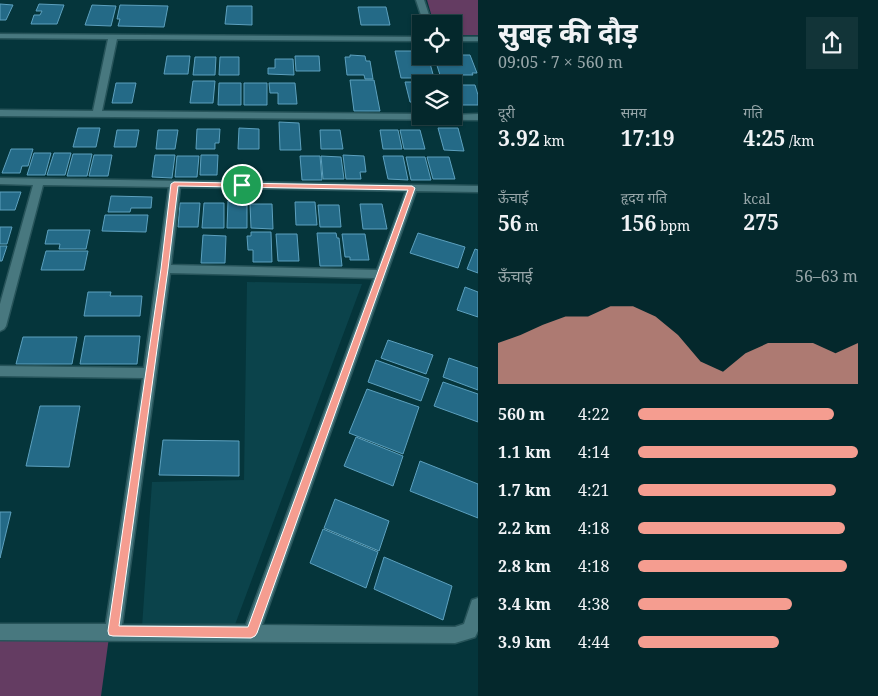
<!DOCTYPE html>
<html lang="hi">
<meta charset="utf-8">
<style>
body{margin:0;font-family:"Noto Serif","Noto Sans Devanagari",serif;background:#123438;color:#f1f3f6;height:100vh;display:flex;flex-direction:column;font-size:19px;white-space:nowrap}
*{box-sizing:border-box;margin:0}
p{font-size:16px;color:#97a6a9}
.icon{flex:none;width:28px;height:28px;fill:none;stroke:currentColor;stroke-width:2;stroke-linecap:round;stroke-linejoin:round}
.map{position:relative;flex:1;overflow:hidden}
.drawer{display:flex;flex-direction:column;background:#04282c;width:400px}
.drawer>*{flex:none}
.controls{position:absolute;left:412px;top:15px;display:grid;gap:10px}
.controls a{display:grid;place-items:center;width:50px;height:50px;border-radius:0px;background:#04282c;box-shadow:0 1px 4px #0004,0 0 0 1px #254448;font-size:25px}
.pin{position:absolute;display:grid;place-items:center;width:42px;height:42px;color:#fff;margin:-21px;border:2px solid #fff;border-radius:50%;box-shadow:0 1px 5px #0007}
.round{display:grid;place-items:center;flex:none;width:52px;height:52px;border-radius:0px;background:#123438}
.head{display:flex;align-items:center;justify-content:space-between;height:85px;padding:0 20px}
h1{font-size:28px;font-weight:700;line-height:38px}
.stats{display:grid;grid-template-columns:repeat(3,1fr);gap:8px;height:85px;padding:5px 20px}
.stats div{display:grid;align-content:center}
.stats b{font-size:21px;font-weight:700}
.stats small{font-size:14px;font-weight:400}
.stats p{font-size:14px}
.chart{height:140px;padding:10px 20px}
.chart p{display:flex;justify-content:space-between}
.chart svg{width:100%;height:90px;margin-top:5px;fill:#f59d90;opacity:.7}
ul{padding:0 20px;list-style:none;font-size:16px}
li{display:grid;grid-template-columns:80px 60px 1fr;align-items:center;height:38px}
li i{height:12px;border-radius:6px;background:#f59d90}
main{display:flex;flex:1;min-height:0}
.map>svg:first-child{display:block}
</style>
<main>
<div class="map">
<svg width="478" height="696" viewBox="0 0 478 696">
<rect width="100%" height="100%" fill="#05353b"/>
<path fill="#0b434b" d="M247,282L362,284L233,630L142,627L152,482L244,480Z"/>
<path fill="#643c62" d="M427,0H478V35H454V24H434Z
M109,637L101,696H0V638Z"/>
<path fill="#246a87" stroke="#5ca0be" d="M0,4L13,5L6,20H0Z
M39,4L64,5L57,24H31L34,15H40L42,11H36Z
M92,5L116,6L111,26L85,25Z
M120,5L168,6L164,27L118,26L120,19H117Z
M227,6H252V25L225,24Z
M358,7H386L390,25H361Z
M395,51H421V56H428L434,78H401Z
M350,55L365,56L366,61H370L373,79H365L364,75H347L345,57H350Z
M454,55H470L477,73H472L473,75H440L434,56H454Z
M167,56H190L188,74H164Z
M295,56H319L320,71H296Z
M195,57H216L215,75H193Z
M220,57H239V75H219Z
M275,59H293L294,75L268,74V68H275Z
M350,80H374L380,111H354Z
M193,81H215L213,103H190Z
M405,82H428V84H421V103L410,102Z
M116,83H136L132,103H112Z
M219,83H241V105H218Z
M244,83H267V105H244Z
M269,83H295L297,104H278V93H270Z
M454,85H475L478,95V105H455Z
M279,122L299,123L301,150H280Z
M78,128H100L96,147H73Z
M239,128L259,129V149H238Z
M438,128H458L464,151L444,150Z
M197,129H220L219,143H215V149H196Z
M117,130H139L136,147H114Z
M158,130H178L175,149H156Z
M320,130H340L343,149H321Z
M380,130H398L402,149H383Z
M400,130H420L425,149H404Z
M11,149H33L28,166H22L20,173H2Z
M34,153H51L45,175H27Z
M54,153H71L65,175H47Z
M73,154H92L87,176H67Z
M94,155H112L108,176H89Z
M155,155H175L172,178L152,177Z
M201,155H218L217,175H200Z
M343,155L364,156L366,172H360L361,179H346Z
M177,156H199L197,177H175Z
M300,156H320L322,180H302Z
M321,156L341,157L344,179H323Z
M383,156H403L408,180L388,179Z
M406,157H425L431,180H411Z
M427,157H449L455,179H433Z
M0,192H21L15,210H0Z
M111,196L152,197L151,208H131L130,212H108Z
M228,201H247V228H227Z
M295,202H315L317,225H296Z
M180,203H200L198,227H178Z
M204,203H224V228H202Z
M250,204H272L273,229L251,228Z
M360,204H382L387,229H363Z
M318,205H339L341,227H320Z
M105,215H148L146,232L102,231Z
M0,227H12L7,244H0Z
M48,230H90L86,249H59L60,244H45Z
M251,232H271L272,262H253V250H248L247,236H251Z
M317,233H336L337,238H339L342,266H320Z
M418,233L465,247L458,268L410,253Z
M276,234H297L299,261H278Z
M342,234H365L369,260H350V257H345Z
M203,235L226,236L225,263H201Z
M0,246H7L2,261H0Z
M475,249L478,250V273L467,269Z
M46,251H88L84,270H41Z
M465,287L478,292V317L457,310Z
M88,292H111L110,296H142L140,316H84Z
M85,336H140L137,364H80Z
M23,337H77L72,364H16Z
M388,340L433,355L426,374L381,358Z
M449,358L478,368V390L443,377Z
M376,360L429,379L421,401L368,382Z
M443,382L478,394V422L434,406Z
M367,389L419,407L403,454L349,433Z
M40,406H80L69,467L26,466Z
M356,437L403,456L393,486L344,466Z
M163,440L239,441V476L159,475Z
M420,461L478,484V518L410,491Z
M335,499L389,521L379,551L324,528Z
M0,512H11L0,558Z
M323,529L378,552L366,588L310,563Z
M384,557L452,586L443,620L374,589Z"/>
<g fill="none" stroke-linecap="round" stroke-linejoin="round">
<defs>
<path id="minor" d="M416,0H424L432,24H424Z
M0,34L421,37V41L117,39L102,111L421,114V116L478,114V120L0,116V110L93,111L108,39L0,38Z
M454,37H478V41H454Z
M0,178L478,186V192L416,191L262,625L455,627L464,624L472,600L478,598V631L475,637L455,643L0,640V624H106L143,378L0,376V366L144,368L169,187L43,185L6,326L4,329L0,331V304L33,185L0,184ZM180,187L406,191L377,270L171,265ZM170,273L374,278L246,625H122Z"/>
</defs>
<use href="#minor" stroke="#27545a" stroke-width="3"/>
<use href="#minor" fill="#48787f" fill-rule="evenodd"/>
</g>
<path fill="#f59d90" stroke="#fff" fill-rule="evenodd" d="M174,182L412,186L415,188L257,633L255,636L251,638L113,636L109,635L108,631L161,269L171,184ZM178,186L408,190L248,627L119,626L168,269Z"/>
</svg>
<div class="controls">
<a><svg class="icon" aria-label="locate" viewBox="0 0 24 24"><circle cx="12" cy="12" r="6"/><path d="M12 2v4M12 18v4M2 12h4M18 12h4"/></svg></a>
<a><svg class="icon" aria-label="layers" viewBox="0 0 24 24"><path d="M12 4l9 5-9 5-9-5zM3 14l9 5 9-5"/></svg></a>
</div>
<div class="pin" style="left:242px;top:185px;background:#1e9e55"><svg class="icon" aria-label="arrive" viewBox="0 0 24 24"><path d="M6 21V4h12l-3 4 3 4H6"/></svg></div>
</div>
<section class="drawer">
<div class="head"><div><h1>सुबह की दौड़</h1><p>09:05 · 7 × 560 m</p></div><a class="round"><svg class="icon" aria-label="share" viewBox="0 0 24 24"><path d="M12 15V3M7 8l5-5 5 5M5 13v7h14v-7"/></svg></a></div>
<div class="stats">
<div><p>दूरी</p><b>3.92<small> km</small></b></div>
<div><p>समय</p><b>17:19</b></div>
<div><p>गति</p><b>4:25<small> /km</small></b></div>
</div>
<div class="stats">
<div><p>ऊँचाई</p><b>56<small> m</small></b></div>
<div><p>हृदय गति</p><b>156<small> bpm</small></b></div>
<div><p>kcal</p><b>275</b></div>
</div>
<div class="chart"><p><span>ऊँचाई</span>56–63 m</p>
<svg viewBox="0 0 160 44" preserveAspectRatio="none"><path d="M0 44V24L10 20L20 15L30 11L40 11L50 6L60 6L70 11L80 20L90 33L100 38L110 29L120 24L130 24L140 24L150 29L160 24V44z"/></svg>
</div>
<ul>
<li><b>560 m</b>4:22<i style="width:89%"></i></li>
<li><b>1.1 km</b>4:14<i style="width:100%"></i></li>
<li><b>1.7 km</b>4:21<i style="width:90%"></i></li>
<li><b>2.2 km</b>4:18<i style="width:94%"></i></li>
<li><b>2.8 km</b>4:18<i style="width:95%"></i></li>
<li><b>3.4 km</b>4:38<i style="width:70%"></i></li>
<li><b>3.9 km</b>4:44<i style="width:64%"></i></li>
</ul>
</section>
</main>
